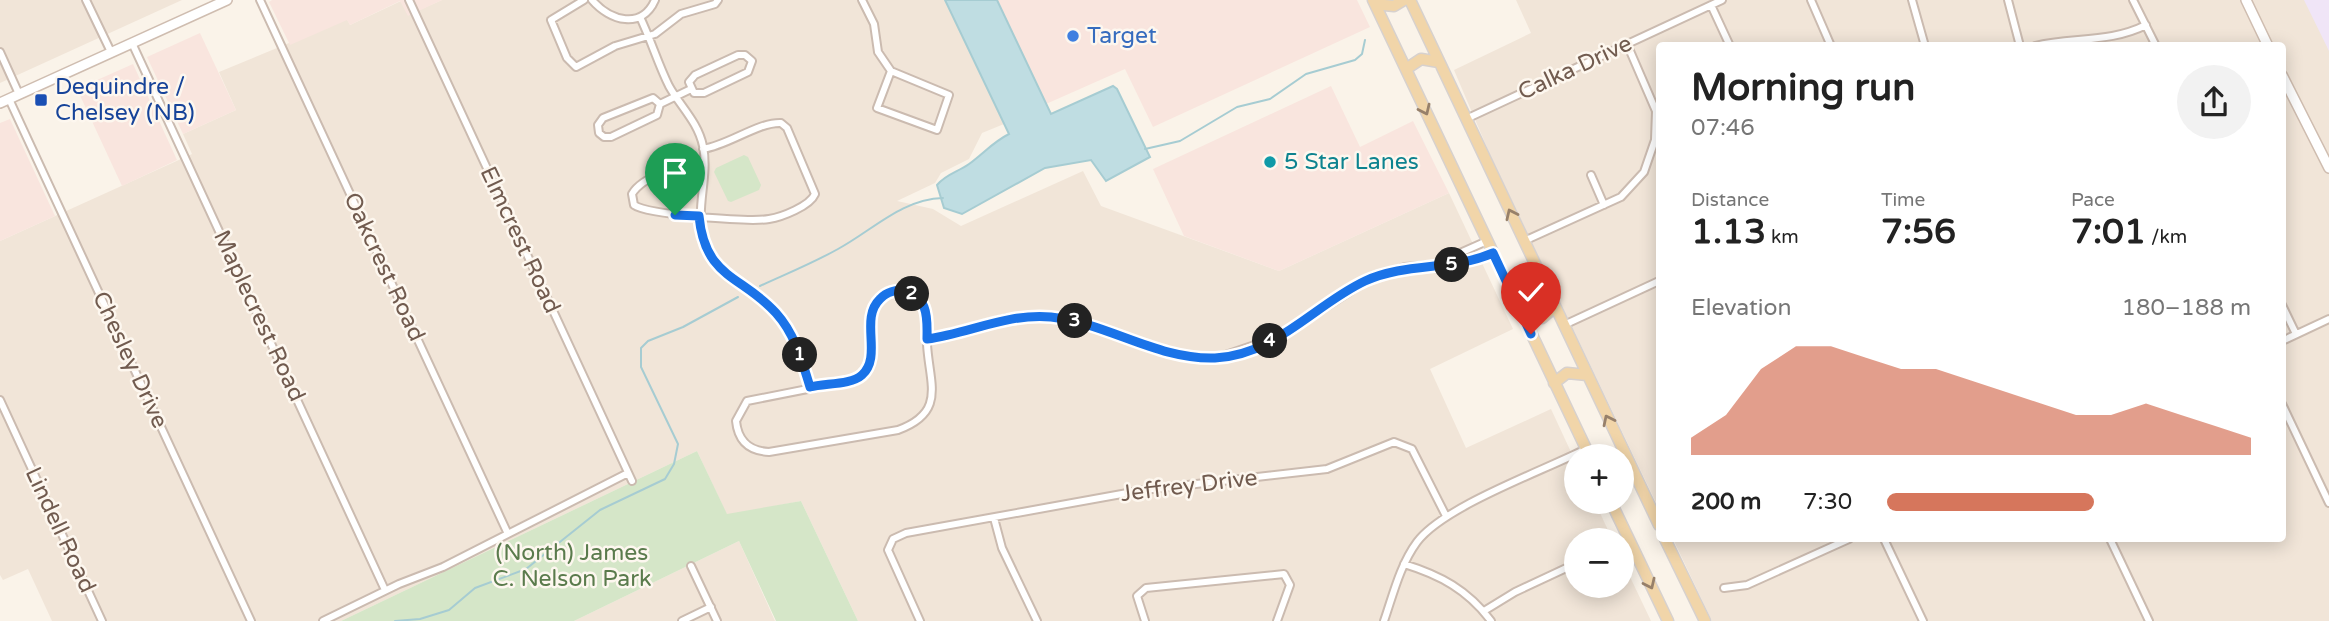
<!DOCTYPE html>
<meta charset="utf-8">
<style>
body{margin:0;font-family:"Varela Round",sans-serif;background:#f2f2f2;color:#222;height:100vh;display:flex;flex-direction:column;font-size:26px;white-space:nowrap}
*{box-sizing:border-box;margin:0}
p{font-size:23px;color:#767676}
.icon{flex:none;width:38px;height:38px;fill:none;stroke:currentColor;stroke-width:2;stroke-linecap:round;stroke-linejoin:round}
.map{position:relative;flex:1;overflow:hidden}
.drawer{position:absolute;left:1656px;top:42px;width:630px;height:500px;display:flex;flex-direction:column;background:#fff;border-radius:7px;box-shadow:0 4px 18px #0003}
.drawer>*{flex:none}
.fabs{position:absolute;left:1564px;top:444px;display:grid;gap:14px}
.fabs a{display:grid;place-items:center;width:70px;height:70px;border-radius:50%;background:#fff;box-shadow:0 4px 18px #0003;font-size:35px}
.pin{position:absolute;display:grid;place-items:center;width:60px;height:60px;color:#fff;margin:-72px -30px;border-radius:50% 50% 50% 0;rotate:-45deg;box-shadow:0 0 7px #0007}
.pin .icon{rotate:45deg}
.km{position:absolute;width:35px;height:35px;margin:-18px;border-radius:50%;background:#222;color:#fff;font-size:19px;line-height:35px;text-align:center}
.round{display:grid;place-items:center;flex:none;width:74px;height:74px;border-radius:37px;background:#f2f2f2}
.headline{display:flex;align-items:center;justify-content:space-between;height:119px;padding:0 35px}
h1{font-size:38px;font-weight:800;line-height:52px}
.figures{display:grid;grid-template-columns:repeat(3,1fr);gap:10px;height:119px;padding:7px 35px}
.figures div{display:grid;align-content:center}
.figures b{font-size:35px;font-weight:800}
.figures small{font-size:19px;font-weight:400}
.figures p{font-size:19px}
.chart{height:196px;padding:14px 35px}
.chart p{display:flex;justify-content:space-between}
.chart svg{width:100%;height:126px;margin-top:7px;fill:#d6765c;opacity:.7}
ul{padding:0 35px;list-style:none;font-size:23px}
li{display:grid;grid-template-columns:112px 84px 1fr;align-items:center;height:52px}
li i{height:18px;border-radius:9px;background:#d6765c}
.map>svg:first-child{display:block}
</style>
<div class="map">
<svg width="2329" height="621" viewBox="0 0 2329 621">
<rect width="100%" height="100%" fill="#faf3e9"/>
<path fill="#f1e5d8" d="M0,0H182L0,83Z
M442,0H945L1004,124L982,133L969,159L941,173L935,183L897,201L933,209L961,226L1083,171L1101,206L1279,271L1449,193L1513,329L1430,369L1466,448L1551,409L1577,465V502H1595L1613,541H1577V586H1622V560L1651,621H858L801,501L727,515L697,451L341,621H52L28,569L3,580L0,575V241L192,154L183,134L236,110L219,72L347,19L350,25L401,1L408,15Z
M1516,0H2329V621H1712L1673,539H2282V46H1659V509L1491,157L1454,70L1531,33Z
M739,541L775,621H574Z"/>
<path fill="#f9e5de" d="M272,0H442L408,16L400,1L350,25L347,20L290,45L269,2Z
M997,0H1357L1370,27L1153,127L1125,69L1046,104Z
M200,33L236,110L183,134L147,57Z
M133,64L177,160L122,186L77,89Z
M1331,86L1360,147L1413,121L1449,193L1279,271L1184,236L1153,169Z
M10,119L55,216L0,241V123Z"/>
<path fill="#f0e5f7" d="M2304,0H2329V51Z"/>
<path fill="#d5e6c8" d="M744,155L748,157L761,185L759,190L731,202L728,201L714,172L716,168Z
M697,451L727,514L801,501L858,621H776L739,541L574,621H341Z"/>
<path fill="#bfdde2" stroke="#a6ccd2" stroke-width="2" d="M945,0H997L1051,114L1113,86L1117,89L1150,157L1106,181L1091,160L1045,168L962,214L944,208L937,185C946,174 958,172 969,164C984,153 993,142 1009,134Z"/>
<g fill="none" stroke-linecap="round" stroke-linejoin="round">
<path stroke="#a6ccd2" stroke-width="2" d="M1145,149L1180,141L1237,107L1270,99L1306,74L1355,60L1362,54L1365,40
M760,286C786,274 813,263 838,249C873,230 902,199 943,198
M395,621L420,619L449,610L475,588L526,569L600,510L665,479L674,464L678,444L641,367V348L648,341L683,327L738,297"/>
<defs>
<path id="street" d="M86,0L111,52
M260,0L508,534
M409,0L632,481
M584,0L551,20L567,58L576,67L615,46L655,34L681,14L715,4L718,0
M592,0C610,21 642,30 655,0
M862,0L874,24L878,52L891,71L949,95L937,130L877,108L891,71
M1811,0L1831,46
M1912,0L1925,46
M2008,0L2020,46
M2133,0L2156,46
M1711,5L1730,46
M640,17C651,40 658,64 669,86C680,106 698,122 703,146C710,182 691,215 708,250C722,279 749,286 770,307C793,329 801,357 810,386
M132,43L385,590
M2035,46C2073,37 2110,43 2146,25
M0,52L19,94
M738,55H745L752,61L748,72L704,93H694L689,82L695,75Z
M653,98L660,104L657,115L611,137H604L599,133L598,125L603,118Z
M9,99L251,621
M660,104L691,89
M1466,119L1722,0
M703,149C729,145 758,122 781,123L787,128L815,194C810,206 782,217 769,219C750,222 648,215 634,205L632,194C643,175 683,165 704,163
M1591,175L1604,205
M1487,241L1433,265L1469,262L1493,253
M1524,241L1621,197L1644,172L1655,140L1656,111L1627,44
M897,291L917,297C929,311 927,327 927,344C929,383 947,412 898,430L769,452C749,451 738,441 736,421L747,401L853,380C893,365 847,301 897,291Z
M2282,305L2296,334
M1564,325L1659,281
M927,339L1007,318L1051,317L1098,327L1174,354L1217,358L1281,336L1366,281L1405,267L1433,265
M2282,341L2329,319
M0,400L102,621
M2282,404L2329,503
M994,518L1002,548L1037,621
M1884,539L1923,621
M2110,539L2149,621
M1404,564C1440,575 1468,590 1491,621
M691,566L717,621
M1724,588L1747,585L1849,539
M1484,611L1515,592L1577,563
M323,621L399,584L443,567L628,473
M682,621L711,607
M920,621L888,550L893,539L906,533L1144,490L1327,469L1394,442L1412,449L1446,516
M1145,621L1137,596L1146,588L1284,574L1290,585L1277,621
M1384,621C1393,595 1400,565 1417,542C1444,506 1543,471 1586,449"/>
<path id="secondary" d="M2246,0L2268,46
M2282,75L2329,168
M0,103L227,0"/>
<path id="primary" d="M1373,0L1590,457
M1410,0L1659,525
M1375,4L1394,6L1404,0
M1406,69L1421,59L1439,62
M1523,317L1542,318L1555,307
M1554,383L1567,373L1587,375
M1611,502L1668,621
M1665,539L1705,621"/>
</defs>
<use href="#street" stroke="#cbbbb0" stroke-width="10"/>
<use href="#secondary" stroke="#cfbdb0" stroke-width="12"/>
<use href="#primary" stroke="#d7d1ce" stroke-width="13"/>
<use href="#street" stroke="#fff" stroke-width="6"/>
<use href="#secondary" stroke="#fff" stroke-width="9"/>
<use href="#primary" stroke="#f1d5a9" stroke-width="10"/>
</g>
<defs><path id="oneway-chevron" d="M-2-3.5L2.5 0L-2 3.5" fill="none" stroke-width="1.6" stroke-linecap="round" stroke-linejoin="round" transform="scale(1.75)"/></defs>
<g stroke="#97806a">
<use href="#oneway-chevron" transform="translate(1425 110) rotate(65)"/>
<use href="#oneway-chevron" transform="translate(1511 214) rotate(-115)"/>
<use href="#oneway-chevron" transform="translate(1608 420) rotate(-116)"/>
<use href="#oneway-chevron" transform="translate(1650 584) rotate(65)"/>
</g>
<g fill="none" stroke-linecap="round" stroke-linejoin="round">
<defs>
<path id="route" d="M675,215L699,216C705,279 742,275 776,313C795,334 802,361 810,387C825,383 851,385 862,375C883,356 859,319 880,299C893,285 917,289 924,307C928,317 927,329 927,339C970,333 1007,313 1051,317C1108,323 1157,360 1215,358C1276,355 1314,305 1365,281C1407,262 1451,271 1493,253L1531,334"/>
</defs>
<use href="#route" stroke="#fff" stroke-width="14"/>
<use href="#route" stroke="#1a73e8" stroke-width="9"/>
</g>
<circle fill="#3f7fe0" stroke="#fdf7ef" stroke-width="2.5" cx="1073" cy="36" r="7"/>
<rect fill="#1a4fb4" stroke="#fdf7ef" stroke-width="2.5" x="34" y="93" width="14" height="14" rx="3.5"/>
<circle fill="#0f9aa8" stroke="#fdf7ef" stroke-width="2.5" cx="1270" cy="162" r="7"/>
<g text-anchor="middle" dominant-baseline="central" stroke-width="5" stroke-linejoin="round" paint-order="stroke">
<g font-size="23" fill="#366cbe" stroke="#fdf7ef" text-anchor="start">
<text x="1087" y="36">Target</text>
</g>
<g font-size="23" fill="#715b4f" stroke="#fdf7ef">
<text transform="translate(1575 68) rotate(-25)">Calka Drive</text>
<text transform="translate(520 240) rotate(65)">Elmcrest Road</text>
<text transform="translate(384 267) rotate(65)">Oakcrest Road</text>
<text transform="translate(259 316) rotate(65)">Maplecrest Road</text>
<text transform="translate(130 360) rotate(65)">Chesley Drive</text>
<text transform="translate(1189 486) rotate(-7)">Jeffrey Drive</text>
<text transform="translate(60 530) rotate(65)">Lindell Road</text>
</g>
<g font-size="23" fill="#164399" stroke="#fdf7ef" text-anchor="start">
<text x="55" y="87">Dequindre /<tspan x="55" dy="26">Chelsey (NB)</tspan></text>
</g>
<g font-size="23" fill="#0d838f" stroke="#fdf7ef" text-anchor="start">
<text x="1284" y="162">5 Star Lanes</text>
</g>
<g font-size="23" fill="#5a7b4c" stroke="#fdf7ef">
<text x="572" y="553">(North) James<tspan x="572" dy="26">C. Nelson Park</tspan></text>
</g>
</g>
</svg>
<div class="fabs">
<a>+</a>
<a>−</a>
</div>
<div class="pin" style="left:675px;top:215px;background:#1e9e55"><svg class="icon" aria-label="arrive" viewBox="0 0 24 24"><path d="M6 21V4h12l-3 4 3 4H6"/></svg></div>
<div class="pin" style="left:1531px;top:334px;background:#d93025"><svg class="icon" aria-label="check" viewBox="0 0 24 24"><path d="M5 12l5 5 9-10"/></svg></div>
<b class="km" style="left:800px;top:355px">1</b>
<b class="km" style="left:912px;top:294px">2</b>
<b class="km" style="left:1075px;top:321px">3</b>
<b class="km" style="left:1270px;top:341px">4</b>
<b class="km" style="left:1452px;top:265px">5</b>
<section class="drawer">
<div class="headline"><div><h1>Morning run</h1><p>07:46</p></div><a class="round"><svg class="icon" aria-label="share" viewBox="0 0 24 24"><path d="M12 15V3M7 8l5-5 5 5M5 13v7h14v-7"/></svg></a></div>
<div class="figures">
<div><p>Distance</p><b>1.13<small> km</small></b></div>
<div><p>Time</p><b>7:56</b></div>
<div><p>Pace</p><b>7:01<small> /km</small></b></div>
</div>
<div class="chart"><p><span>Elevation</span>180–188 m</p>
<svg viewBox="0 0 160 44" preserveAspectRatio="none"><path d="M0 44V38L10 30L20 14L30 6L40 6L50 10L60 14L70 14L80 18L90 22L100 26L110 30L120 30L130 26L140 30L150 34L160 38V44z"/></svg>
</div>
<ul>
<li><b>200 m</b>7:30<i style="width:57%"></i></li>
</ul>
</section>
</div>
